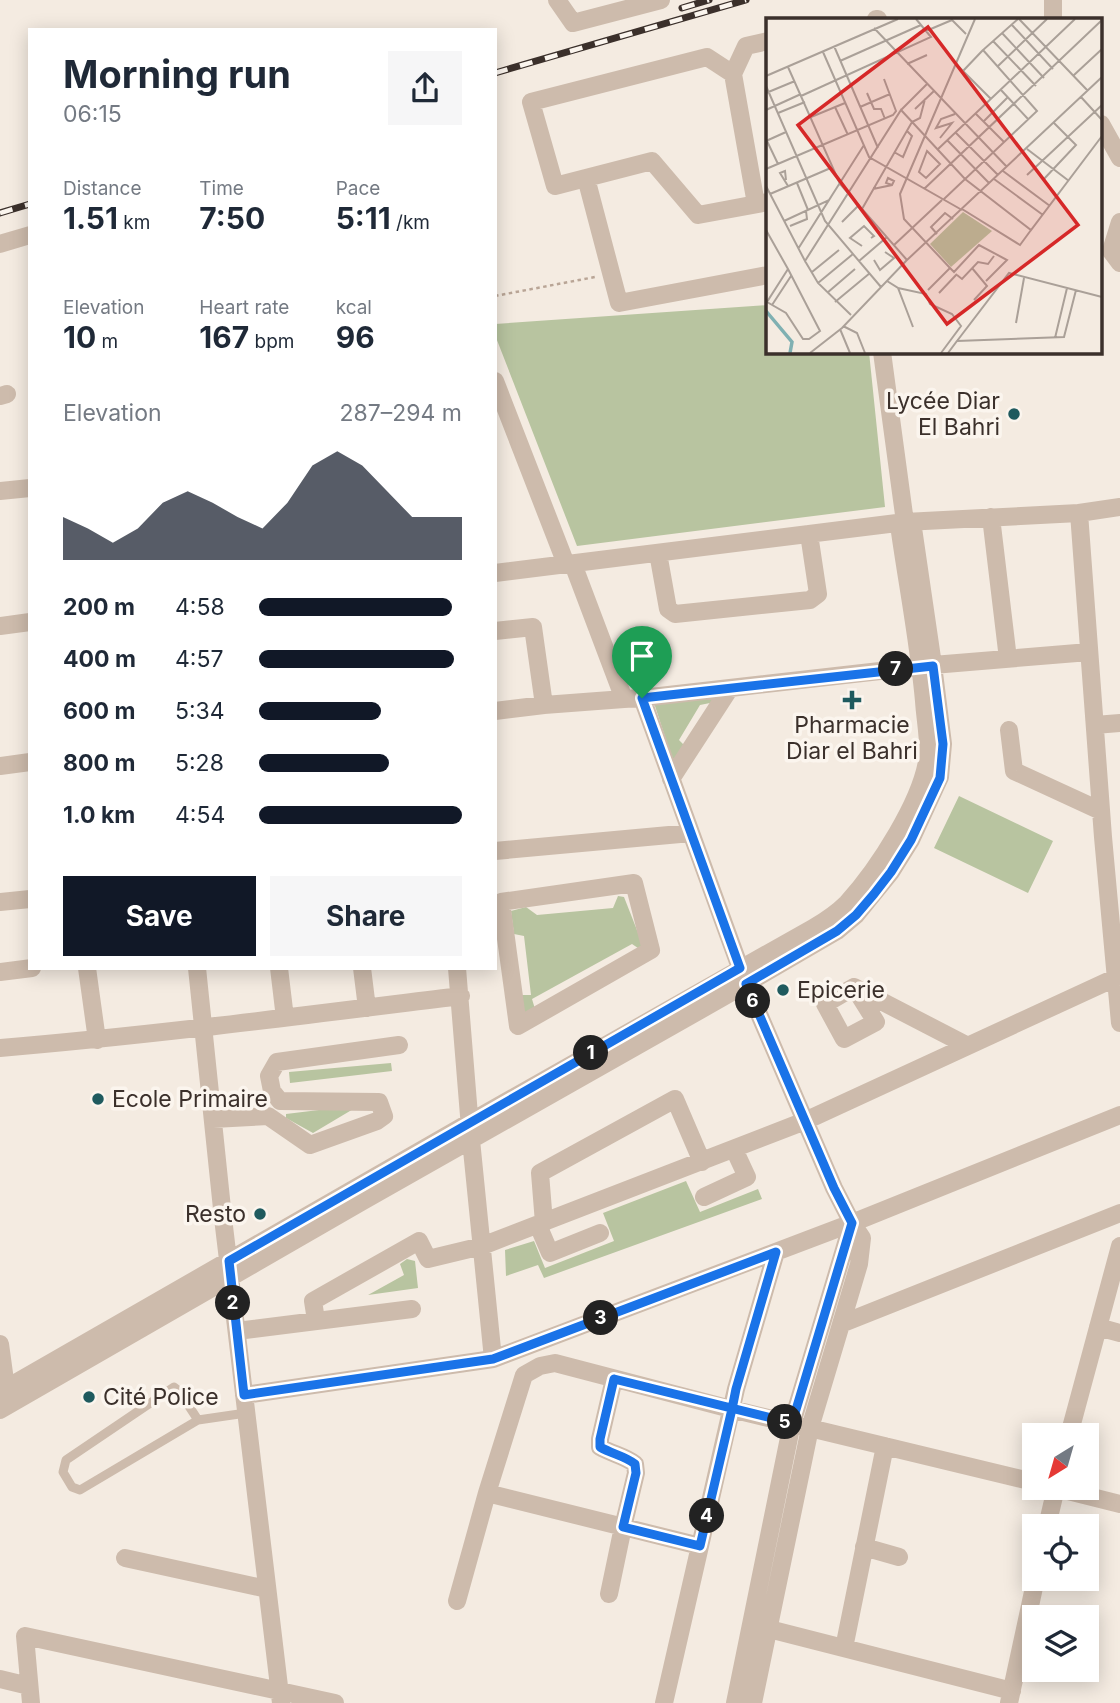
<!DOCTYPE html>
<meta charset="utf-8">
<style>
body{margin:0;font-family:Inter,sans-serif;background:#f6f6f7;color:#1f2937;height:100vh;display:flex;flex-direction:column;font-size:26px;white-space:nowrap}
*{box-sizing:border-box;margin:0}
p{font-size:23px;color:#747a83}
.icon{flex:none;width:38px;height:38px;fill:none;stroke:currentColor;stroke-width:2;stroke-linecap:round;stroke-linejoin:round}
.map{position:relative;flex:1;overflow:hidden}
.drawer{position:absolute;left:28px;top:28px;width:469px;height:942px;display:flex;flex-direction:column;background:#fff;border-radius:0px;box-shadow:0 4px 18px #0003}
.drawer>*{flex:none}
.needle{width:46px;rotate:217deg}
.buttons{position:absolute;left:1022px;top:1423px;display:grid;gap:14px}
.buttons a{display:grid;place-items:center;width:77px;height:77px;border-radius:0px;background:#fff;box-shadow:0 4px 18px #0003;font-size:35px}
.pin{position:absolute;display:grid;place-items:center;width:60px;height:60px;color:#fff;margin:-72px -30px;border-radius:50% 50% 50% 0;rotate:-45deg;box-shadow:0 0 7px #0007}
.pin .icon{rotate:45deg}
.km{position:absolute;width:35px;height:35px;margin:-18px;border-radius:50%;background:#222;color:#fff;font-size:19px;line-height:35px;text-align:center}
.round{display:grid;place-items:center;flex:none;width:74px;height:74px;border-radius:0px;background:#f6f6f7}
.summary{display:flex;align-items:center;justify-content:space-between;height:119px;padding:0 35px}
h1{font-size:38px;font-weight:700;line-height:52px}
.figures{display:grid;grid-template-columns:repeat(3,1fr);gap:10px;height:119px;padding:7px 35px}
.figures div{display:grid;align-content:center}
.figures b{font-size:30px;font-weight:700}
.figures small{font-size:19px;font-weight:400}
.figures p{font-size:19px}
.chart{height:196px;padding:14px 35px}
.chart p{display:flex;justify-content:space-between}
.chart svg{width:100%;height:126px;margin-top:7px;fill:#111827;opacity:.7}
.action{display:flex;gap:14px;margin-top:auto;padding:14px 35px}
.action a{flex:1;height:80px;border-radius:0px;background:#111827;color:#fff;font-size:28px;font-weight:700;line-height:80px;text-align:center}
.action a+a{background:#f6f6f7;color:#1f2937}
ul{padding:0 35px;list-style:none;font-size:23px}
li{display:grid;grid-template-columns:112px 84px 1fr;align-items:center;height:52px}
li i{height:18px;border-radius:9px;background:#111827}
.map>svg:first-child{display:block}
</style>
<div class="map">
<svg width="1120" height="1703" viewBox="0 0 1120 1703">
<rect width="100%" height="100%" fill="#f4ebe1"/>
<path fill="#b8c4a0" d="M768,305V352H869L885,507L577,546L495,335V324Z
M716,693L715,702L700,705L679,740L686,747L677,760L672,758L654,703Z
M959,796L1053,841L1028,893L934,848Z
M618,896L624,897L644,948L641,950L632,944L532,999L535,1009L525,1015L520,995H531L524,936L514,934L511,911L526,907L537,915L613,908Z
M391,1063L392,1071L290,1083L289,1072Z
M360,1105L313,1133L286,1118V1114Z
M686,1181L700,1212L758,1189L762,1199L544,1278L538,1265L506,1276L505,1250L534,1241L545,1268L614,1241L603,1213Z
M407,1259L415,1261L418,1288L368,1295L404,1275L400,1264Z"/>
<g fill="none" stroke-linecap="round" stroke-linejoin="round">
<path stroke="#b9a596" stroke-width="2.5" stroke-dasharray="3.5 3.5" stroke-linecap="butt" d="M495,296L595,277"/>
<path stroke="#cdbbac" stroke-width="9" d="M198,1420L179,1391L174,1387L66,1460L63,1472L72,1487L80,1490L198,1420L246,1413"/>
<path stroke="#cdbbac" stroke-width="18" d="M557,0L573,23L661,0
M876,19H878
M1053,19V0
M733,74L707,57L531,102L555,186L652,161L698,215L768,202
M1101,124L1120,158
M586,178L619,303L768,275
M756,204L733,74L746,46L768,41
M1120,222L1111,251L1120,263
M0,244L30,235
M495,381L566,564
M0,396L7,394
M0,491L30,488
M1120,507L1079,513L1103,837L1120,1023
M991,517L1008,659
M658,553L668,609L675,614L810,600L818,594L809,534
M573,564L624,699L642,698L746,984L834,1188L852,1223L862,1238L859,1264L810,1428L753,1703
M495,573L905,522L1079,513
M0,626L30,622
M495,631L533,627L544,705
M642,698L933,665L1089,652
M495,711L544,705L624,699
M1095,725L1120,723
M1009,730L1014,771L1101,811
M0,766L30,762
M671,779L730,688
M495,851L691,833
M634,883L651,950L518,1026L501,902Z
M0,902L30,899
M87,968L97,1040
M197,968L223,1218L281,1703
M279,968L285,1018
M362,968L367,1008
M457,968L471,1140L493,1359L852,1223L1120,1115
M0,972L32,968
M854,987L876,1022L844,1039L825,1004L854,987L968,1046
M0,1048C154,1035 307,1015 461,996
M213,1119L268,1116L310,1145L377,1121L384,1116L379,1102L280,1101L272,1091L269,1076L277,1062L399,1045
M704,1197L747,1177L734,1149
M544,1223L540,1173L675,1099L702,1162
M538,1225L550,1253L600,1233
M316,1320L313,1301L419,1241L428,1259L482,1246L805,1121L1115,978
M841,1324L1120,1213
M1098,1327L1120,1333
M237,1331L412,1309
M0,1344L6,1388V1397
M0,1392L470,1122L813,928C825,921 837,913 847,903C877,870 924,799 928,754C929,737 925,718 924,701C919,644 908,588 900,532L905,522L882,352
M244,1395L493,1359
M0,1410L363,1201L725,996L837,931L856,915L891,872L911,840L940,777L943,744L933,665L913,528L905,522
M1069,1435L1120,1246
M1056,1488L1120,1504
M487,1493L700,1546
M1047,1526L1056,1488
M864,1547L899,1557
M125,1558L267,1589
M609,1594L623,1527L636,1473L635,1464C625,1456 612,1454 600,1447V1439L614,1379
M457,1601L487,1493L524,1375L540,1366L555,1363L731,1409L1034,1482
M769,1629L1012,1691
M844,1648L885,1446
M0,1679L29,1686
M31,1703L25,1636L335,1703
M664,1703L736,1389L776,1252
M735,1703L792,1423L852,1223
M1009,1703L1036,1578"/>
<defs>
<path id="rail" d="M682,8L709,0
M495,73L746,0
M0,213L30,204"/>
</defs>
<use href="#rail" stroke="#3b302b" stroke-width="7"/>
<use href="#rail" stroke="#fbf5ee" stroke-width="4.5" stroke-dasharray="13" stroke-linecap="butt"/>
</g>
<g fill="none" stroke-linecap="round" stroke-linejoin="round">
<defs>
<path id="route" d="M642,698L740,968L229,1261L244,1395L493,1359L776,1252L736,1389L732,1409L700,1546L623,1527L636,1473L635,1464C625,1456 612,1454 600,1447V1439L614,1379L792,1423L852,1223L834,1188L746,984L837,931L856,915L874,894L891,872L911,840L940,778L943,744L933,666L642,698"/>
</defs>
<use href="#route" stroke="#fff" stroke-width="14"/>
<use href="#route" stroke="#1a73e8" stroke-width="9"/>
</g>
<g fill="#1f5a5e" stroke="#fbf5ee" stroke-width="2.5">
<circle cx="1014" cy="414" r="7"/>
<path d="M848.5 689.5h7v7h7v7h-7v7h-7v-7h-7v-7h7z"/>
<circle cx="783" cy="990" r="7"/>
<circle cx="98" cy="1099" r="7"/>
<circle cx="260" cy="1214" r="7"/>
<circle cx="89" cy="1397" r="7"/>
</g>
<g text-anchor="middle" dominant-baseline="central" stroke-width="7" stroke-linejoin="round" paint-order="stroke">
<g font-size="23" fill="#3b302b" stroke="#fbf5ee" text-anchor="start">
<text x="1000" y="401" text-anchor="end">Lycée Diar<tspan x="1000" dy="26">El Bahri</tspan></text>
<text x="852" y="725" text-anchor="middle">Pharmacie<tspan x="852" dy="26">Diar el Bahri</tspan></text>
<text x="797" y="990">Epicerie</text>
<text x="112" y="1099">Ecole Primaire</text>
<text x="246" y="1214" text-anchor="end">Resto</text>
<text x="103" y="1397">Cité Police</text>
</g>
</g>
<g transform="translate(766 18)">
<rect width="336" height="336" fill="#f4ebe1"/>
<path d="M197,194L226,213L185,249L164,226Z" fill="#b8c4a0"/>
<path fill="none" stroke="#7fb0b2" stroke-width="3.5" d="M0,293L26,324L24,335"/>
<path fill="none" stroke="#aaa098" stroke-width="2" d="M185,1L200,16M253,1L322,73M246,7L287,51M108,10L241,149M160,13L186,2M236,15L278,60M227,23L270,68M68,28L112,130M57,34L103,139L196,192M74,43L155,7M188,44L225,81M141,46L161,37M232,48L281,1M22,49L74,166L141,242L76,310L44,335M197,53L217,32M308,57L336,31M0,58L132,1M0,68L59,203L115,269M235,72L262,101M0,75L29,63M101,75L108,91H115L119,101M35,78L165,19L150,1M315,79L336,102M69,89L82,117M94,89L124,76M149,91L168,73M0,92L35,76M135,92L161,66M12,95L39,84M209,95L238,124M45,99L79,85M218,103L242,79M189,114L232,157M174,120L186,105L170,110L175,101L189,96M181,122L223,165M0,123L20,114M1,123L12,146M261,131L303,163M171,132L309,1M161,133L174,146L160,160L153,154ZM128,134L137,139L146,118L141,113M0,151L127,97L130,93L118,61M237,153L284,188M261,157L336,87M228,161L277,197M20,162L19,153L14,155L22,168M277,162L310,127L288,105M31,165L42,192M0,168L39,243L135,92L199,161L265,212L336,118M107,171L126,167L128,163L122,160L120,165L126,167M158,171L336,2M4,176L67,149M178,181L271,93L217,32L252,1M63,182L98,127M96,191L146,104L154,100L159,81M196,191L254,227L265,212M18,203L63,182L32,231M76,204L92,188M24,208L41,201L40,193M0,212L22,251L54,313L43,321H37L20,295L1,284L22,251M171,216L165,209L179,195L187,201M128,227L176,182M96,228L84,220L98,208L108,218L105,220M108,242L114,252L128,240L119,234M141,242L336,59M39,243L52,265L85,297M93,243L121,219M184,250L188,254L213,227L241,242L220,263M206,250L221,268L208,282M46,254L73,232M191,257L196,261L212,244L222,246L228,238M121,263L132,270L147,309M52,265L87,236M132,270L160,276L164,286L186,296L195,308L175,335M162,272L184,250L138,201L134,176L209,1M61,275L89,251M173,275L191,256M69,284L104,255M6,287L25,258M250,305L258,260M77,308L91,315L99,335M74,311L84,335M289,320L301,270M191,323L243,255L336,279M182,335L191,323L298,319L310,272"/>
<path fill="#d62828" fill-opacity="0.15" stroke="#d62828" stroke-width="3.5" d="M162,9L312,207L181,306L32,107Z"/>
<rect width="336" height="336" fill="none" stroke="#3b302b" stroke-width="3.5"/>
</g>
</svg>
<div class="buttons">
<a><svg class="needle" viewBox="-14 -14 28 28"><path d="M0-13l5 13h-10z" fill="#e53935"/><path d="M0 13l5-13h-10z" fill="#747a83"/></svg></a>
<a><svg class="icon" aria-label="locate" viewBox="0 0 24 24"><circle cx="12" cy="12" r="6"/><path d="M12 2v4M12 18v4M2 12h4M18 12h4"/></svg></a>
<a><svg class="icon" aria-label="layers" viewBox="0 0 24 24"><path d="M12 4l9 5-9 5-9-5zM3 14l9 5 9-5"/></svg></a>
</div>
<div class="pin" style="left:642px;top:698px;background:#1e9e55"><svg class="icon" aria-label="arrive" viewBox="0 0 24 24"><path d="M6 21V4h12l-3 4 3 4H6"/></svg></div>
<b class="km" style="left:591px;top:1053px">1</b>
<b class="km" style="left:233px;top:1303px">2</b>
<b class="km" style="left:601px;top:1318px">3</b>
<b class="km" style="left:707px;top:1516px">4</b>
<b class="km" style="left:785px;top:1422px">5</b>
<b class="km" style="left:753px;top:1001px">6</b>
<b class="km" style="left:896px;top:669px">7</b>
<section class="drawer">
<div class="summary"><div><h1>Morning run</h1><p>06:15</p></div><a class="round"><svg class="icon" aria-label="share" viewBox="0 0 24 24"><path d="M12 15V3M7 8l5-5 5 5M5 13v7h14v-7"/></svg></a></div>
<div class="figures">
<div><p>Distance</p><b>1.51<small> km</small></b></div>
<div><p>Time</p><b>7:50</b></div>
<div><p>Pace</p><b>5:11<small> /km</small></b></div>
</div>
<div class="figures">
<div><p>Elevation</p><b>10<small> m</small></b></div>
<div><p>Heart rate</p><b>167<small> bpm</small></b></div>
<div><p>kcal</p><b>96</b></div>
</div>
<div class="chart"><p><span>Elevation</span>287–294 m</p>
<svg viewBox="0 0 160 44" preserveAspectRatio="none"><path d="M0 44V29L10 33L20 38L30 33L40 24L50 20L60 24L70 29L80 33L90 24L100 11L110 6L120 11L130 20L140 29L150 29L160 29V44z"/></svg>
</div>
<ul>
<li><b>200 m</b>4:58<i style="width:95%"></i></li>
<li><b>400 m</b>4:57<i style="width:96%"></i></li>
<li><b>600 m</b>5:34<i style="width:60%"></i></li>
<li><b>800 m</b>5:28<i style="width:64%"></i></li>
<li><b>1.0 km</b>4:54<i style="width:100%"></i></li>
</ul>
<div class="action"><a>Save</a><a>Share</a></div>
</section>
</div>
